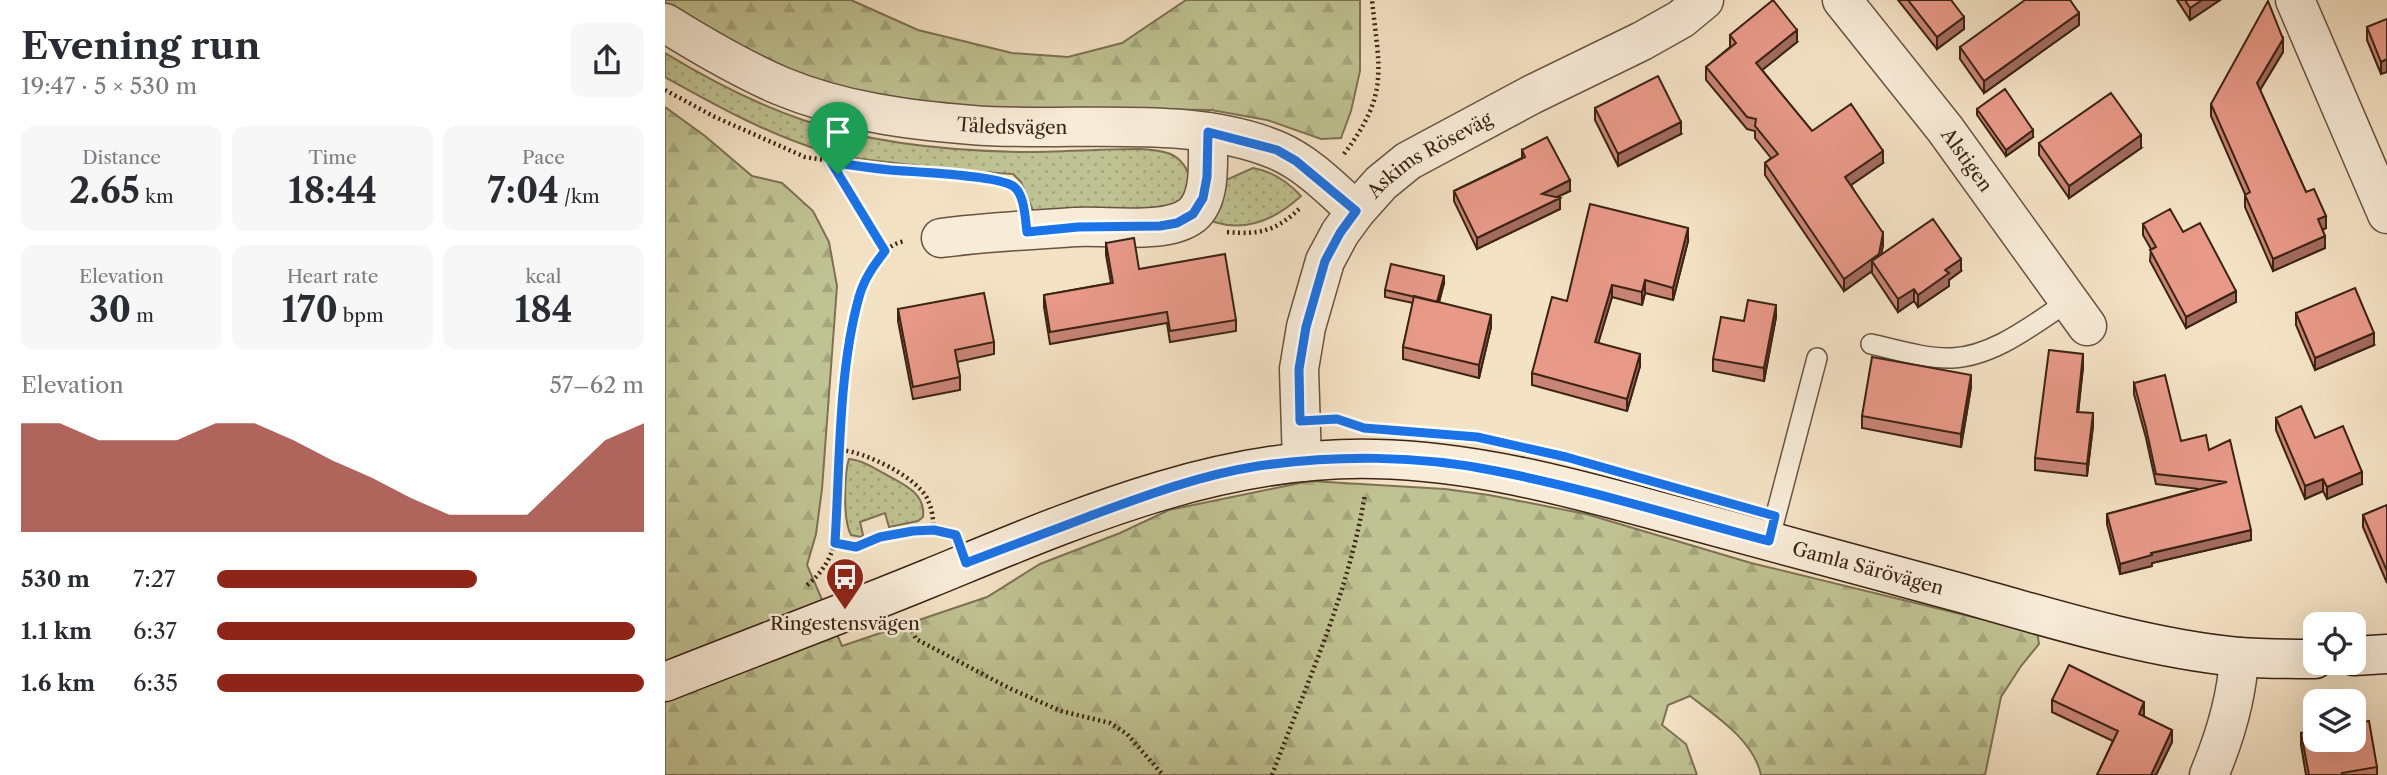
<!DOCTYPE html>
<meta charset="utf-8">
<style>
body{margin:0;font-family:"Libre Caslon Text",serif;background:#f7f7f7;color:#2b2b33;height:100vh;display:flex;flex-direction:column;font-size:26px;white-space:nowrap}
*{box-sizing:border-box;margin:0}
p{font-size:23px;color:#7c7c81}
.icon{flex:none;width:38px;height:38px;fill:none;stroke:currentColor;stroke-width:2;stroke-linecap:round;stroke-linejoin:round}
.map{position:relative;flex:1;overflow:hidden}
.drawer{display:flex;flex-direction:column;background:#fff;width:665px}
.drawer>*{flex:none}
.controls{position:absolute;left:1638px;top:612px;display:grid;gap:14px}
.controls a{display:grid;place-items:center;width:63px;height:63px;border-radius:14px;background:#fff;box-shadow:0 7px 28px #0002;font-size:35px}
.pin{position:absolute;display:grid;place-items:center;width:60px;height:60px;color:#fff;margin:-72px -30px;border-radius:50% 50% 50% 0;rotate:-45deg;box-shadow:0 0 7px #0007}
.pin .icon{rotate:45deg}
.round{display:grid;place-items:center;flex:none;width:74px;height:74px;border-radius:14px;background:#f7f7f7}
.overview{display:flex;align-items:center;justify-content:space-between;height:119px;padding:0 21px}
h1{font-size:38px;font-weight:700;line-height:52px}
.metrics{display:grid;grid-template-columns:repeat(3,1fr);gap:10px;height:119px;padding:7px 21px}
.metrics div{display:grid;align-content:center;border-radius:14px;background:#f7f7f7;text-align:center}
.metrics b{font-size:35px;font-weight:700}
.metrics small{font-size:19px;font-weight:400}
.metrics p{font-size:19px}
.chart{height:196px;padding:14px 21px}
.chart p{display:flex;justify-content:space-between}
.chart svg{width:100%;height:126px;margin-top:7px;fill:#8f2418;opacity:.7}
ul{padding:0 21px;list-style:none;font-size:23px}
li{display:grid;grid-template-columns:112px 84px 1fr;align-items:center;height:52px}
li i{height:18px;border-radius:9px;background:#8f2418}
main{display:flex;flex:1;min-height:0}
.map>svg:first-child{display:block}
</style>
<main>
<section class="drawer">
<div class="overview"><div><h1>Evening run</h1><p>19:47 · 5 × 530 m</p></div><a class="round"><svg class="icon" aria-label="share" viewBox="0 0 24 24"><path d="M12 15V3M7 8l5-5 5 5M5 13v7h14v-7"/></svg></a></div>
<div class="metrics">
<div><p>Distance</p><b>2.65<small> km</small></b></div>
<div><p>Time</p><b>18:44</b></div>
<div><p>Pace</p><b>7:04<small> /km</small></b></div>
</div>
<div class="metrics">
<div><p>Elevation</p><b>30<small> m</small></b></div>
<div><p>Heart rate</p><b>170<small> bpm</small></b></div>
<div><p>kcal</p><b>184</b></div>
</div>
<div class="chart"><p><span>Elevation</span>57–62 m</p>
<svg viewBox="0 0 160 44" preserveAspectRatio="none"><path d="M0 44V6L10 6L20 12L30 12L40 12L50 6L60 6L70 12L80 19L90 25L100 32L110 38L120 38L130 38L140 25L150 12L160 6V44z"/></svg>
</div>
<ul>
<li><b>530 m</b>7:27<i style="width:61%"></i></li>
<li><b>1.1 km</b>6:37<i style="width:98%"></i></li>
<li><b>1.6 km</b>6:35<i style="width:100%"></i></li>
</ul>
</section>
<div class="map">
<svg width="1722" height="775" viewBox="0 0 1722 775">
<defs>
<pattern id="green-dots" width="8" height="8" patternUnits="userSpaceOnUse" patternTransform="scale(1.75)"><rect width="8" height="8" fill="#bfc292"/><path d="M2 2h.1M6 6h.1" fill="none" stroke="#a5a67d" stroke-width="1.8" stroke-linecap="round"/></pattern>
<pattern id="forest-firs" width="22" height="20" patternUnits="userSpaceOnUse" patternTransform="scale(1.75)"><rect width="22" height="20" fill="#bfc292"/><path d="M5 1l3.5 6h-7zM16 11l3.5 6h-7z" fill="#a5a67d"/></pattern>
</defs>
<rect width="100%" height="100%" fill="#f4e2c5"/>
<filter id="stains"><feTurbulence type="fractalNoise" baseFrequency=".00286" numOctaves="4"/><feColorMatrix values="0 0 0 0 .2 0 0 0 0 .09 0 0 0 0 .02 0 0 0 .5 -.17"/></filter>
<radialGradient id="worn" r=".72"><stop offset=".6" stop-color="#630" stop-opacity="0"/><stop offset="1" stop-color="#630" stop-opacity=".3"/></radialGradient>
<path fill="url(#green-dots)" stroke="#7e7252" stroke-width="2" d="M0,53C43,79 91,104 138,120C208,144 284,151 358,152C397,152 435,149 474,149C501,150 519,153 526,182L511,207L369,213L356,182L348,174C309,172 270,168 230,163C207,160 184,159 161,152C104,135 52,106 0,77Z
M588,168C607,171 623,182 636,196C611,219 582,232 549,222L546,218L561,180Z
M184,459C197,460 209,468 220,474C238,484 261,493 258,517L253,521L224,527L220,513L195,522L198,535L196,537L186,535C178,521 179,474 184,459Z"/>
<path fill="url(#forest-firs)" stroke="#7e7252" stroke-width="2" d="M0,0H186L253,30L347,53L403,57L457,43L521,0H695V71L686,111L676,138L656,139L602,120L546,110L282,107L194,92L124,70L47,31L0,3Z
M0,107L40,136L87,176L117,183L148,211L164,242L172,286L157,489L151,534L142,565L177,646L322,597L375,564L455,533L504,510L645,481L780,489L824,495L921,514L1086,563L1316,619L1372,630L1374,644L1356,666L1336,697L1320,775H1096C1089,741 1051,716 1025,696L1003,705L997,725L1021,744L1032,775H0Z"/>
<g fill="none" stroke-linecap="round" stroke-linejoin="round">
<defs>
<path id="lane" d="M1206,344C1232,350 1261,359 1287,358C1330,356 1370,323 1404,301
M1104,541L1152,358"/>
<g id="street">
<path id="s1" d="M1177,0L1280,129L1422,326"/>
<path d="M1630,0L1722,214"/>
<path id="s2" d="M0,23C37,46 76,69 116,86C176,111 243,120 307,125C403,133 522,113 611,150C642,163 667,189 691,211"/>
<path d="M276,238C321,232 366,230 411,227C442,225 502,235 527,215C548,197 542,157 543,132"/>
<path id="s3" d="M637,462L634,369L641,327L660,261L675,233L691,211L716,183L743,161L866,95L977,41L1016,19L1039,0"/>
<path d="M1544,775C1560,737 1572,698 1574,657"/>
</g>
<g id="secondary">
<path d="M1689,656L1722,654"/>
<path id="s4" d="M0,682C88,647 177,614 265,578C407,520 553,455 710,459C806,461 897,485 989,510C1091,538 1194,565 1296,593C1385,618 1481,648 1573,657C1598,659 1625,659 1650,659"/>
</g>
</defs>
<use href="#lane" stroke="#6a5340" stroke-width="22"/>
<use href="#street" stroke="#6a5340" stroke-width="41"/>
<use href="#secondary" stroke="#3c2313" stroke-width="41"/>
<path stroke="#3c2313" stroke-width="4.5" stroke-dasharray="2 3.5" stroke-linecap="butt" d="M0,90L50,117L140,157L224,170L288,175L337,182L349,186L354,193
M679,154C725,93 714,70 707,0
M166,163L220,250
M562,232C594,235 611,231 634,209
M176,450C200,452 250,476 262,498C267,508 269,521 268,531
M170,543C174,473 175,402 188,333C190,321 191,307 194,296C201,274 216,244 241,241
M142,585C157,573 164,561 170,543L191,547L215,537L248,531L278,532
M245,626L251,639L346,689L396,711L445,723L462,734L498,775
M607,775C642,682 684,593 700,494"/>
<use href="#lane" stroke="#f8ecd9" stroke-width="19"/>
<use href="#street" stroke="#f8ecd9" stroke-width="38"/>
<use href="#secondary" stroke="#f8ecd9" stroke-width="38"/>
</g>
<path fill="#c88475" stroke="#3c2313" stroke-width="2" d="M1233,0H1286L1299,29L1272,49Z
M1512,0H1555L1525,20Z
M1722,19L1716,74L1702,40V27Z
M1414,25L1319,93L1295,59V47Z
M1065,35L1132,42L1097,70L1147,131L1218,163L1186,185L1218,245L1216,255L1296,271L1284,280V286L1253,307L1249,301L1233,312L1207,273V271L1179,291L1100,175V163L1106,158L1090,138V131L1082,129L1041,80V67L1065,47Z
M1618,52L1595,90L1641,192L1661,228L1658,230L1660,248L1608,271L1580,207V194L1546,116V104Z
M930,108L1016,134L953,166L930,120Z
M1312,109L1368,137L1341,156L1312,115Z
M1374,143L1476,148L1404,198L1374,155Z
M857,150L905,191L892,197L895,209L812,249L789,201V191L857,158Z
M1478,224L1518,232L1571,302L1521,328L1485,261L1486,249L1478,235Z
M1023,241L1008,300L980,293L977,305L947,297L933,343L975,366L962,411L867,385V373L902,301Z
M441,243L474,269L571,320V331L505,342L502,323L385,344L379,307V295L446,283L441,255Z
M779,283L774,302L826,327L814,378L738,359V347L748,303L720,297V290Z
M233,309L329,342V354L292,362L295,377V390L248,399L233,321Z
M1631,313L1709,345L1650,370L1631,325Z
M1111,317L1099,381L1048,371V359L1079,321Z
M1418,367L1413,412L1428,426L1422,476L1370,470V458Z
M1469,383L1516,441L1544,450L1586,540L1487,563V566L1455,574L1442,524V514L1534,489L1491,484L1481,438L1469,394Z
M1306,387L1296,447L1197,428V416Z
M1611,418L1650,438L1697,484L1662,499L1658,491L1640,499L1611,430Z
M1722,505V583L1698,527V515Z
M1387,700L1479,714V716L1507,742L1491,775H1432L1448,741L1387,712Z
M1636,733L1712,767V775H1641L1636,745Z"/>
<path fill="#a26b5f" stroke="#3c2313" stroke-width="2" d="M1537,0H1555L1525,20V8Z
M1414,13V25L1319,93V81Z
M1299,17V29L1272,49V37Z
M1132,30V42L1091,75V63Z
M1618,39V52L1592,95V83Z
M1722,59V72L1716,74V62Z
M1016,122V134L953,166V154Z
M1368,130V137L1341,156V150Z
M1476,135V148L1404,198V186Z
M1218,151V163L1180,189V177Z
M905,180V191L877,204V194Z
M895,198V209L812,249V238Z
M1661,216V228L1653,232V219Z
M1023,228V241L1008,300V288Z
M1218,233V245L1214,266L1207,261V271L1179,291V279Z
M1660,236V248L1608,271V259Z
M1296,259V271L1284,280V286L1253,307V295L1280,270Z
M779,276V283L772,309V302Z
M980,280V293L977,305V292Z
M947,285V297L930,354V342Z
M1249,289V301L1233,312V299Z
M1571,291V302L1521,328V317Z
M1111,305V317L1099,381V368Z
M826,315V327L814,378V365Z
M1709,333V345L1650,370V358Z
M975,354V366L962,411V399Z
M1418,354V367L1412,424V412Z
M1306,375V387L1296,447V434Z
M1428,413V426L1422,476V464Z
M1697,472V484L1662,499V487Z
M1658,479V491L1640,499V486Z
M1586,530V540L1487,563V566L1455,574V564L1486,553Z
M1479,702V714L1474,726V714Z
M1507,730V742L1491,775H1486Z"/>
<path fill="#e89988" stroke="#3c2313" stroke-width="2" d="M1108,0L1132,30L1091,63L1147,131L1186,104L1218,151L1180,177L1218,233L1214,254L1179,279L1100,163L1113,154L1090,126L1091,119L1082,117L1041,67L1071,43L1065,35Z
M1243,0H1286L1299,17L1272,37Z
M1360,0H1405L1414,13L1319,81L1295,47Z
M1520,0H1537L1525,8Z
M1603,1L1618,39L1592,83L1641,192L1649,189L1661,216L1653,219L1660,236L1608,259L1580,195L1585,192L1546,104Z
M1722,19V59L1716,62L1702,27Z
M993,76L1016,122L953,154L930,108Z
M1340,89L1368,130L1341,150L1312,109Z
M1446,93L1476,135L1404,186L1374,143Z
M882,137L905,180L877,194L895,198L812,238L789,191L860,157L857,150Z
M925,204L1023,228L1008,288L980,280L977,292L947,285L930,342L975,354L962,399L867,373L887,297L902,301Z
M1505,209L1518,232L1535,223L1571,291L1521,317L1485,250L1491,247L1478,224Z
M1268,219L1296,259L1280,270L1284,273L1253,295L1249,289L1233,299L1207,261Z
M469,238L474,269L560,254L571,320L505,331L502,312L385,332L379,295L448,283L441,243Z
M726,264L779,276L772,302L720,290Z
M1690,288L1709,333L1650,358L1631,313Z
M319,293L329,342L290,350L295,377L248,387L233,309Z
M749,296L826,315L814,365L738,347Z
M1083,300L1111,305L1099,368L1048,359L1056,317L1079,321Z
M1384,350L1418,354L1412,412L1428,413L1422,464L1370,458Z
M1207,357L1306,375L1296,434L1197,416Z
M1500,375L1516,441L1541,435L1544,450L1565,440L1586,530L1486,553L1487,555L1455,564L1442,514L1562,482L1491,474L1481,428L1469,383Z
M1636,406L1650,438L1678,426L1697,472L1662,487L1658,479L1640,486L1611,418Z
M1722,505V571L1698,515Z
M1404,665L1479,702L1474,714L1507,730L1486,775H1432L1453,731L1387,700Z
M1704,721L1712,767L1677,773L1678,775H1644L1636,733L1650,730V740H1689V724Z"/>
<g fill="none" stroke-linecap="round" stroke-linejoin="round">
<defs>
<path id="route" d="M543,132L612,150L631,161L691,211L675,233L660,261L641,327L634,369L635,421L672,419L699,428L812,437L901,457L1110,516L1104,541C1013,517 923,489 831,471C754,455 670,455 593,466C535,475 479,496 425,516C384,532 342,547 301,563L291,535L269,530L248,531L215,537L191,547L170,543C175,464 173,373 194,297C199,279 209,265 220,251L166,162C185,165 205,168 225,170C248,172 332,175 348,186C360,194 360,219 362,232L413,227L495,226L512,223L528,214L538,198L542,177Z"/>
</defs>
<use href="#route" stroke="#fff" stroke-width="14"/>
<use href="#route" stroke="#1a73e8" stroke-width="9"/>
</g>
<defs>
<symbol id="bus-pin" viewBox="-11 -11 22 30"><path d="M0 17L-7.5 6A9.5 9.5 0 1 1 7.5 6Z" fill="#8f2418" stroke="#f8ecd9"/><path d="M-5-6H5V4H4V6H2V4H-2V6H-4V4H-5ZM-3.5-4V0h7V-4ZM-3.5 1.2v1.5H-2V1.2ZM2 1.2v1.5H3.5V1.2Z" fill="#fff"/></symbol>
</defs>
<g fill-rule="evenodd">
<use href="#bus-pin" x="158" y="555" width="44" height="60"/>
</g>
<g text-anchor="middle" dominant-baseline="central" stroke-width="5" stroke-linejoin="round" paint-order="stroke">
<g font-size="19" fill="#3c2313" stroke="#f8ecd9">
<text stroke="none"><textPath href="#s2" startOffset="368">Tåledsvägen</textPath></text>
<text stroke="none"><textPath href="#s3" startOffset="357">Askims Röseväg</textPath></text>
<text stroke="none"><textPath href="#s1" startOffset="203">Alstigen</textPath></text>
<text stroke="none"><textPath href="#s4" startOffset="1255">Gamla Särövägen</textPath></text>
</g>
<g font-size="19" fill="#3c2313" stroke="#f8ecd9">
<text x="180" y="623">Ringestensvägen</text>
</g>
</g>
<rect width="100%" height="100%" filter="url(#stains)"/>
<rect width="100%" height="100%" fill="url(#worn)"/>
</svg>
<div class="controls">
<a><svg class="icon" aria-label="locate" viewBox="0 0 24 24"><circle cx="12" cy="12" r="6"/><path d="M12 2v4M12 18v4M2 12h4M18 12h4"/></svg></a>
<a><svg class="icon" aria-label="layers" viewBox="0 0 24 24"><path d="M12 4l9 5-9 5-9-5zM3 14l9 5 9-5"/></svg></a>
</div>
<div class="pin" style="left:173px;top:174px;background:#1e9e55"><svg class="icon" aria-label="arrive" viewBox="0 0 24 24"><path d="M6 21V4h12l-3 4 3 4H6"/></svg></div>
</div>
</main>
